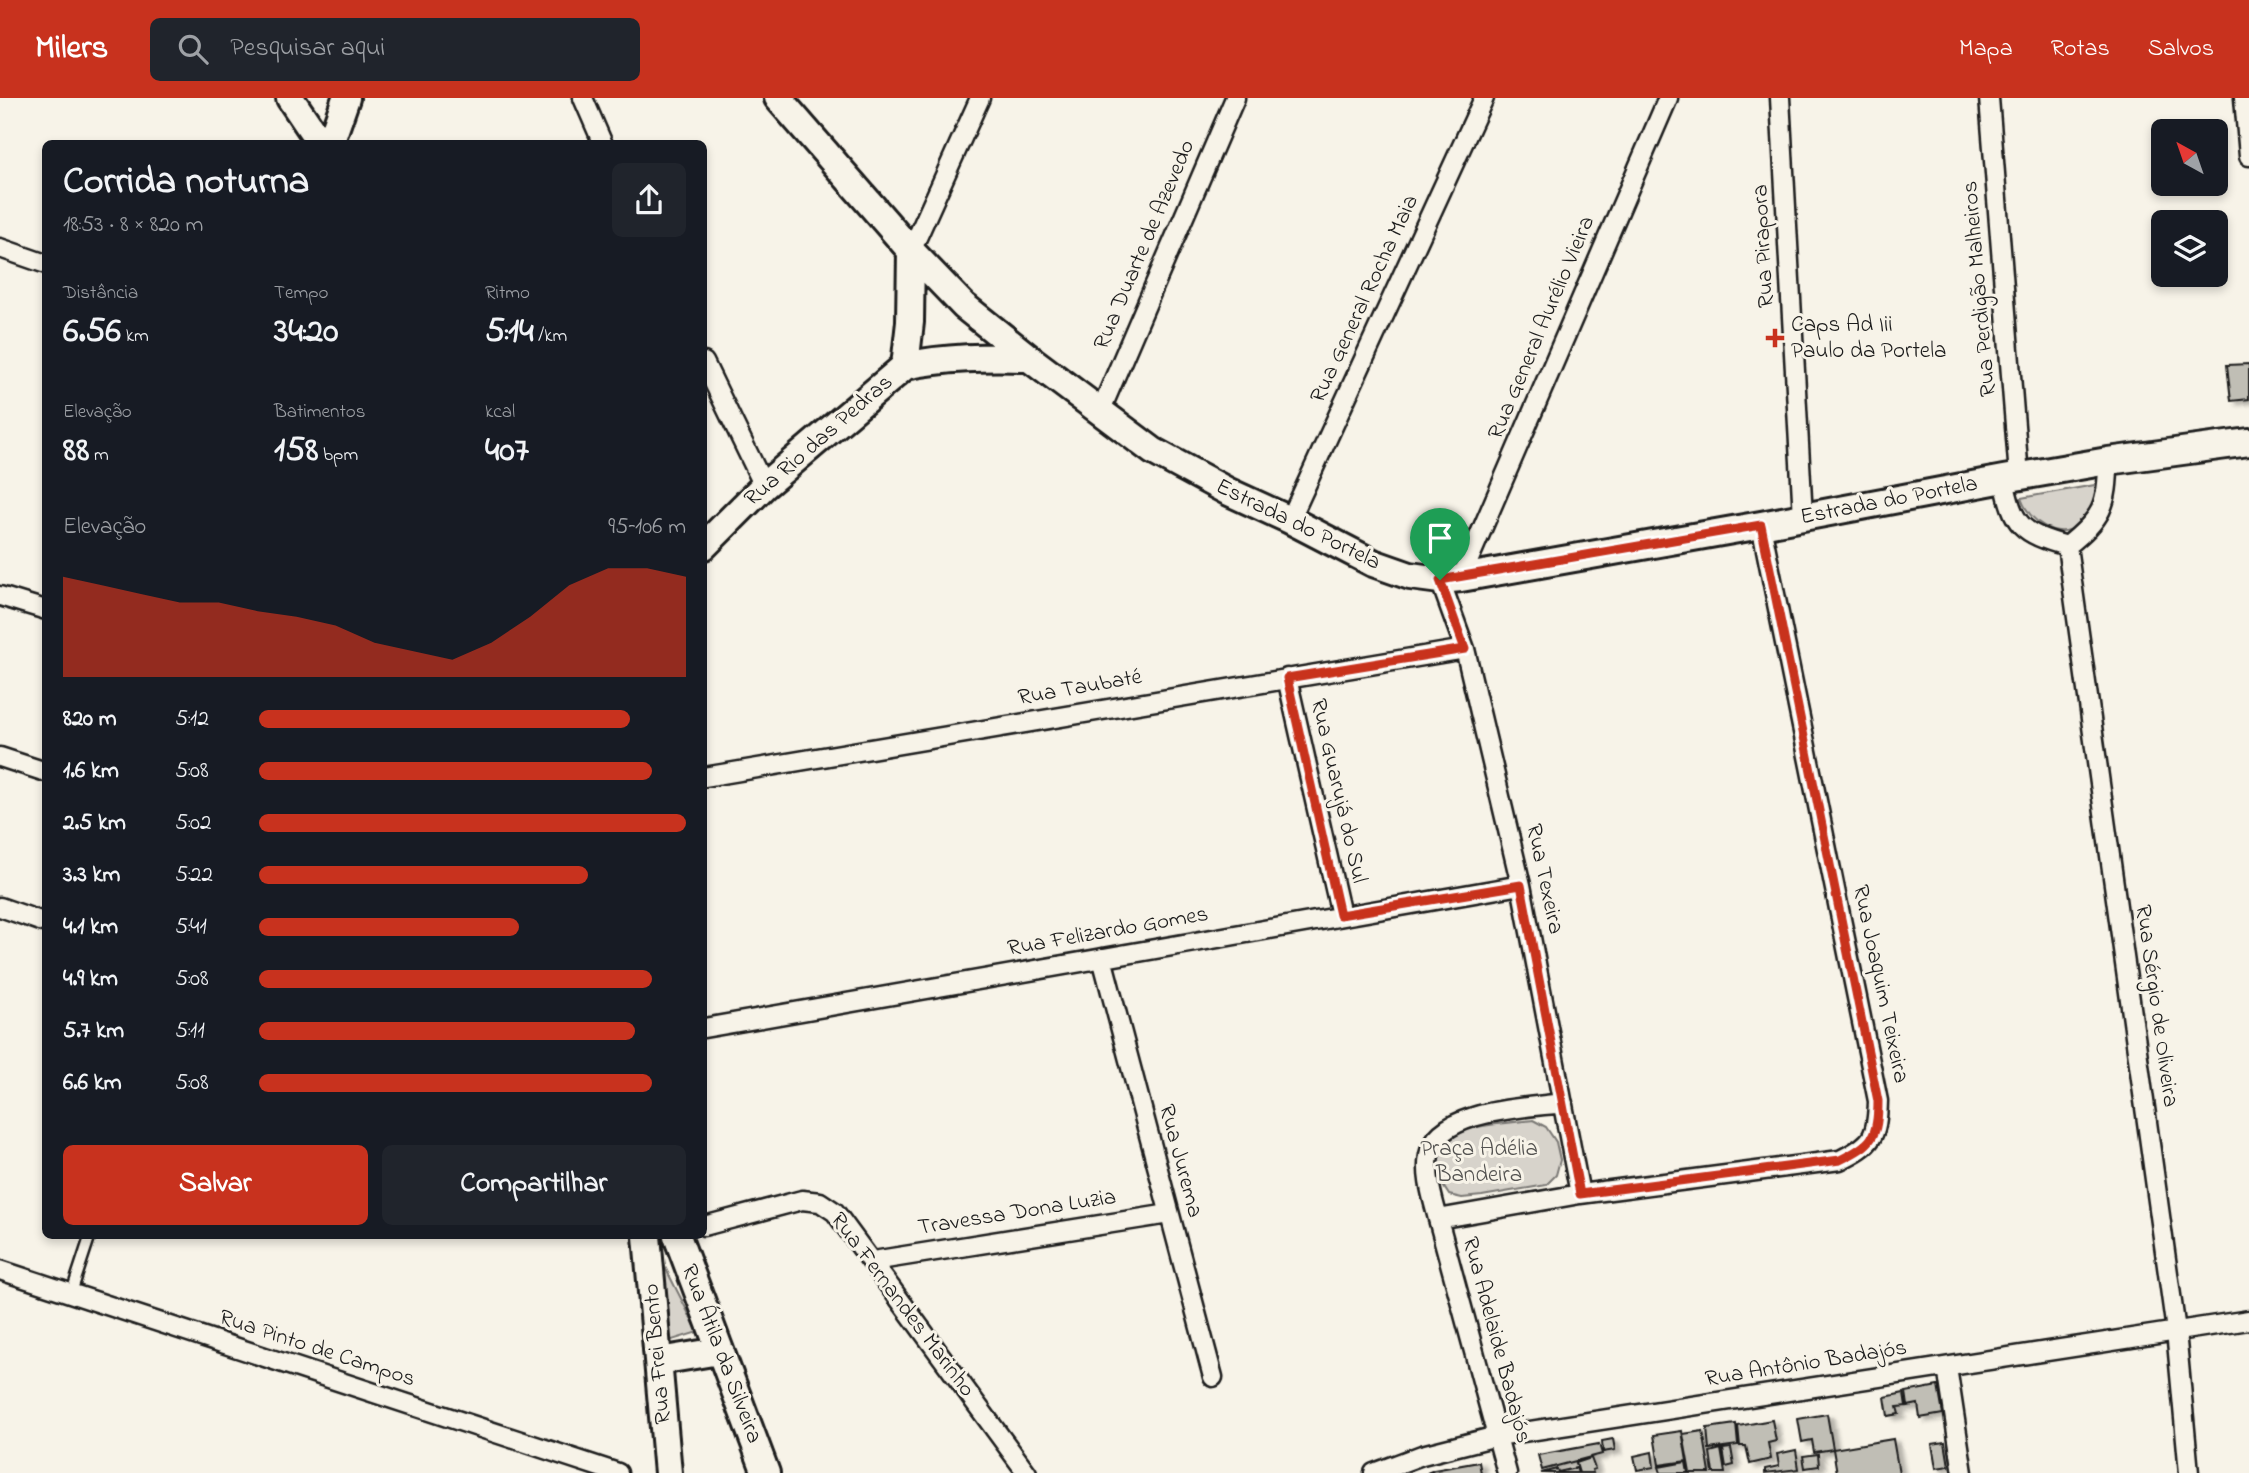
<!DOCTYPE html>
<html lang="pt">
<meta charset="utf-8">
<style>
body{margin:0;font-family:"Indie Flower",sans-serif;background:#20242c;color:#f1f3f6;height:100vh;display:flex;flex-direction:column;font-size:26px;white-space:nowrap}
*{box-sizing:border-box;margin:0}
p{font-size:23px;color:#9ea1a6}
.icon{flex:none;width:38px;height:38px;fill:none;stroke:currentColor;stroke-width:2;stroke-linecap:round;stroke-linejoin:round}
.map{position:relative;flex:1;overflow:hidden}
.panel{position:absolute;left:42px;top:42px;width:665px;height:1099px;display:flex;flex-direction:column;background:#171b24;border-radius:10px;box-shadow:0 4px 10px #0003}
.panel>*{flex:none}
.needle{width:46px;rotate:320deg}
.fabs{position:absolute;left:2151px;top:21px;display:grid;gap:14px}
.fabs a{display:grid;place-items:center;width:77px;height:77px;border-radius:10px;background:#171b24;box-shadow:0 4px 10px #0003;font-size:35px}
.pin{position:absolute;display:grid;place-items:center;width:60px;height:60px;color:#fff;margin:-72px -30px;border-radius:50% 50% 50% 0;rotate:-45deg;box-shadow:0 0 7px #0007}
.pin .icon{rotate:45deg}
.round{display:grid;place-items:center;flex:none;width:74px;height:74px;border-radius:10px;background:#20242c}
.headline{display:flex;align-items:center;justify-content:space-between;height:119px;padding:0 21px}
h1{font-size:38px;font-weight:700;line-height:52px}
.metrics{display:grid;grid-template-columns:repeat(3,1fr);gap:10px;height:119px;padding:7px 21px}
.metrics div{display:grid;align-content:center}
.metrics b{font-size:35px;font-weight:700}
.metrics small{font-size:19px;font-weight:400}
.metrics p{font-size:19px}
.chart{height:196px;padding:14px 21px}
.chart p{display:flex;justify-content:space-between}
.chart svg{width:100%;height:126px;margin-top:7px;fill:#c8321e;opacity:.7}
.primary-button{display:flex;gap:14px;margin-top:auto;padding:14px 21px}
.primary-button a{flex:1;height:80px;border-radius:10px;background:#c8321e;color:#fff;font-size:28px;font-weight:700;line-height:80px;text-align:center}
.primary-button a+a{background:#20242c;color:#f1f3f6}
ul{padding:0 21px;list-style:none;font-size:23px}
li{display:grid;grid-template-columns:112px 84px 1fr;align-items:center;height:52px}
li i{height:18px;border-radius:9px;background:#c8321e}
header{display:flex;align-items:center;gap:42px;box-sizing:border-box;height:98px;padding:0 35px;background:#c8321e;color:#fff}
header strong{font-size:33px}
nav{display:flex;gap:38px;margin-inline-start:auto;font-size:24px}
.search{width:490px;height:63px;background:#20242c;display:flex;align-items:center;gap:18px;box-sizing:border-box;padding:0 24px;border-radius:10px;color:#9ea1a6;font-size:26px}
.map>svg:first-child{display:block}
</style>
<header>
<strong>Milers</strong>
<div class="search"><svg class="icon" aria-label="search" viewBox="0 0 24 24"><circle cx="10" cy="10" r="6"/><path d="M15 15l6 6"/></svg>Pesquisar aqui</div>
<nav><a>Mapa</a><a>Rotas</a><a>Salvos</a></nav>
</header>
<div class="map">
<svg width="2249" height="1375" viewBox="0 0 2249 1375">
<defs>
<filter id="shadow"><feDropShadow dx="6" dy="3.5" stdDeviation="2" flood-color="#0004"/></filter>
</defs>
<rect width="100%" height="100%" fill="#f7f3e8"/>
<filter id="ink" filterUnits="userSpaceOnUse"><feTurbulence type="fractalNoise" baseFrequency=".0143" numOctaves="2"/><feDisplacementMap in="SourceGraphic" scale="14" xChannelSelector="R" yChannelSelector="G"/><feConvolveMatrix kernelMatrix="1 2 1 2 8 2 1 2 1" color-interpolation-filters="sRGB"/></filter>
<g filter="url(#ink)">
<path fill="#d7d3cb" stroke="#7a7874" stroke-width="2" d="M2095,387L2097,404C2092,412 2086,422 2079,427C2055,444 2029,422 2021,400Z
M1533,1022L1546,1029L1556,1044L1560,1062L1556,1077L1546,1087L1482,1098L1462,1100L1449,1097C1437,1080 1426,1053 1447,1038C1461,1028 1515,1024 1533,1022Z
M664,1167L698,1234L666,1244Z"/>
<path fill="#c0beb5" stroke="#1c1c1c" stroke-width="2" filter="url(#shadow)" d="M2249,266V301L2231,303L2227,267Z
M1938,1288L1943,1316L1920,1320L1918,1306L1908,1308L1906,1294Z
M1904,1295L1906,1308L1897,1309L1899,1316L1888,1318L1885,1299Z
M1827,1316L1833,1351L1814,1354L1812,1342L1802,1344L1798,1321Z
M1772,1322L1776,1343L1768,1345L1771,1361L1750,1366L1746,1348H1740L1738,1328Z
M1736,1326L1738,1347L1709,1351L1707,1330Z
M1682,1333L1687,1363L1659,1367L1654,1337Z
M1703,1333L1710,1375H1690L1683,1336Z
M1613,1341L1615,1352L1603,1354L1602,1343Z
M1893,1341L1899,1375H1837L1833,1351Z
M1945,1344L1949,1368L1936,1370L1932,1346Z
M1599,1346L1602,1356L1542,1372L1538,1357Z
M1731,1350L1734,1367L1726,1369L1723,1351Z
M1721,1351L1725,1375H1713L1710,1354Z
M1796,1352L1799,1371L1765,1375V1371L1779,1368L1777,1356Z
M1652,1354L1654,1369L1637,1372L1634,1358Z
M1818,1356L1819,1368L1805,1370L1803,1358Z
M1591,1360L1595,1371L1592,1372L1593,1375H1579L1576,1365Z
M1479,1364L1481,1375H1427L1434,1372Z
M1686,1364L1688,1375H1661L1659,1369Z
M1576,1370L1578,1375H1541L1557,1371L1558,1374Z"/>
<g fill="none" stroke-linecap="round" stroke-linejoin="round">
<defs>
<path id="lane" d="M71,1196L90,1138"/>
<path id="street" d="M583,0L603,46
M1780,0L1803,419
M1989,0L2019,378
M2244,0L2249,58
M0,150L46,166
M911,153L980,0
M704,264L764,388
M1100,314L1235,0
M2004,381C2013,428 2021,435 2067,448
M1290,422L1484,0
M2067,448L2176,1233L2189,1375
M2067,448C2102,420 2108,408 2108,363
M1461,480L1668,0
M1440,482L1465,551L1521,787L1580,1096
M0,498L46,512
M1287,580L1341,817
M0,659L46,674
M704,679L1465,551
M0,809L46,825
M1102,860L1213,1279
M704,930L1521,787
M1438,1121L1580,1096L1840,1062C1873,1046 1877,1039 1878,1003L1761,427
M704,1128L802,1102L820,1104L835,1114L1027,1375
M873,1163L1169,1116
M0,1172L618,1375
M1947,1269L1963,1375
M1374,1375L1422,1357L1497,1338L2249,1222
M1507,1375L1438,1121C1433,1101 1425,1078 1429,1057C1437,1011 1527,1010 1563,1005"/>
<path id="secondary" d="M290,0L321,46
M778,0L911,153L964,208L1029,260L1153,353L1227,393L1290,422L1373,465L1410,478L1440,482L1461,480L1761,427L2004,381L2108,363L2249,344
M330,46L346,0
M905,268L910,224L911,153
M704,448L764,388L905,268C946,259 987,259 1029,260
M647,1138L668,1375
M677,1138L766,1375
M659,1263L719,1253"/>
</defs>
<use href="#lane" stroke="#1c1c1c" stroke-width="14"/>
<use href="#street" stroke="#1c1c1c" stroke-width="23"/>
<use href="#secondary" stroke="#1c1c1c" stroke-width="32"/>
<use href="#lane" stroke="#f7f3e8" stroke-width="9"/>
<use href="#street" stroke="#f7f3e8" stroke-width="18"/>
<use href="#secondary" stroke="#f7f3e8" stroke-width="26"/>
</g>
</g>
<g fill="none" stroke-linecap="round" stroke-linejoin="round" filter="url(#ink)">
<defs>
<path id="route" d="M1761,427L1878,1003C1878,1039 1873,1046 1840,1062L1580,1096L1521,787L1340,817L1287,580L1465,551L1440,482Z"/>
</defs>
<use href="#route" stroke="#fff" stroke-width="14"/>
<use href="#route" stroke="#c8321e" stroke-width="9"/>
</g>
<path fill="#c8321e" stroke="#f7f3e8" stroke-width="2.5" d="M1771.5 229.5h7v7h7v7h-7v7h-7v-7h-7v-7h7z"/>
<g text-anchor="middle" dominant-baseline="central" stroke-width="6" stroke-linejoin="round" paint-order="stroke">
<g font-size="23" fill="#1c1c1c" stroke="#f7f3e8">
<text transform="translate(1145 147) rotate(-67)">Rua Duarte de Azevedo</text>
<text transform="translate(1764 148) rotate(-93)">Rua Pirapora</text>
<text transform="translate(1980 191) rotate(-95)">Rua Perdigão Malheiros</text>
<text transform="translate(1365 201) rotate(-65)">Rua General Rocha Maia</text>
<text transform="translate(1542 230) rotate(-67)">Rua General Aurélio Vieira</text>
<text transform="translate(819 343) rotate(-41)">Rua Rio das Pedras</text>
<text transform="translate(1889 403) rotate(-11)">Estrada do Portela</text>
<text transform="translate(1298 427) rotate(26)">Estrada do Portela</text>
<text transform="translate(1080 590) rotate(-10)">Rua Taubaté</text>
<text transform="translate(1338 693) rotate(77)">Rua Guarujá do Sul</text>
<text transform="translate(1544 781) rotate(78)">Rua Texeira</text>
<text transform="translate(1108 834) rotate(-10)">Rua Felizardo Gomes</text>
<text transform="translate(1880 886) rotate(78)">Rua Joaquim Teixeira</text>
<text transform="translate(2156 908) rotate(82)">Rua Sérgio de Oliveira</text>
<text transform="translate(1180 1063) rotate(75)">Rua Jurema</text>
<text transform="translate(1017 1115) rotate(-9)">Travessa Dona Luzia</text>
<text transform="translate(902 1207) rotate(53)">Rua Fernandes Marinho</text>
<text transform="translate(1496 1242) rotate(75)">Rua Adelaide Badajós</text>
<text transform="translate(317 1251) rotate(18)">Rua Pinto de Campos</text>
<text transform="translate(658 1256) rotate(-95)">Rua Frei Bento</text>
<text transform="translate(721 1256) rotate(69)">Rua Átila da Silveira</text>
<text transform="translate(1806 1266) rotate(-9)">Rua Antônio Badajós</text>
</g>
<g font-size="23" fill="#1c1c1c" stroke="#f7f3e8" text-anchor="start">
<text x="1791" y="227">Caps Ad Iii<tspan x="1791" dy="26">Paulo da Portela</tspan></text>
</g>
<g font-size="23" fill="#545351" stroke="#f7f3e8">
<text x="1479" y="1051">Praça Adélia<tspan x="1479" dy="26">Bandeira</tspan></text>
</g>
</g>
</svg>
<div class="fabs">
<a><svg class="needle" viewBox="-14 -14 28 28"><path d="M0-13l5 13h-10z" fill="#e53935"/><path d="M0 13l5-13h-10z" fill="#9ea1a6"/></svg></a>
<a><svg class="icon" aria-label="layers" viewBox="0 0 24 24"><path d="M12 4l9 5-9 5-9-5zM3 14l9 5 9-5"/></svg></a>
</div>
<div class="pin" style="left:1440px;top:482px;background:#1e9e55"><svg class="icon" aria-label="arrive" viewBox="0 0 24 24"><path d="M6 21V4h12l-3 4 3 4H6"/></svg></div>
<section class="panel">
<div class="headline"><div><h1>Corrida noturna</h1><p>18:53 · 8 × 820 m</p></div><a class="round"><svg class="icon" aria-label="share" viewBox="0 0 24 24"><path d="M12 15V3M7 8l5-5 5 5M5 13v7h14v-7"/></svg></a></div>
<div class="metrics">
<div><p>Distância</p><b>6.56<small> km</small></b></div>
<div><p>Tempo</p><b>34:20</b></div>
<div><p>Ritmo</p><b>5:14<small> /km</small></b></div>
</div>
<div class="metrics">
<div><p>Elevação</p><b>88<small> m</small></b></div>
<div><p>Batimentos</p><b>158<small> bpm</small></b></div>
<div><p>kcal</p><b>407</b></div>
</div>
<div class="chart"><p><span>Elevação</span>95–106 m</p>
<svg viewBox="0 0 160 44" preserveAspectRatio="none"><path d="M0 44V9L10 12L20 15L30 18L40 18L50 21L60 23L70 26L80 32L90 35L100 38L110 32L120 23L130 12L140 6L150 6L160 9V44z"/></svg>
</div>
<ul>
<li><b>820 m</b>5:12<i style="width:87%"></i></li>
<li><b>1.6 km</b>5:08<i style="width:92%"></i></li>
<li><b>2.5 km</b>5:02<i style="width:100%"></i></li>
<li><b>3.3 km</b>5:22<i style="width:77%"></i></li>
<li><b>4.1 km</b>5:41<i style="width:61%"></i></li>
<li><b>4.9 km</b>5:08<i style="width:92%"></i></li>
<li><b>5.7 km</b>5:11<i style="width:88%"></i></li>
<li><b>6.6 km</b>5:08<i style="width:92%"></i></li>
</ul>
<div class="primary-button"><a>Salvar</a><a>Compartilhar</a></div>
</section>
</div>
